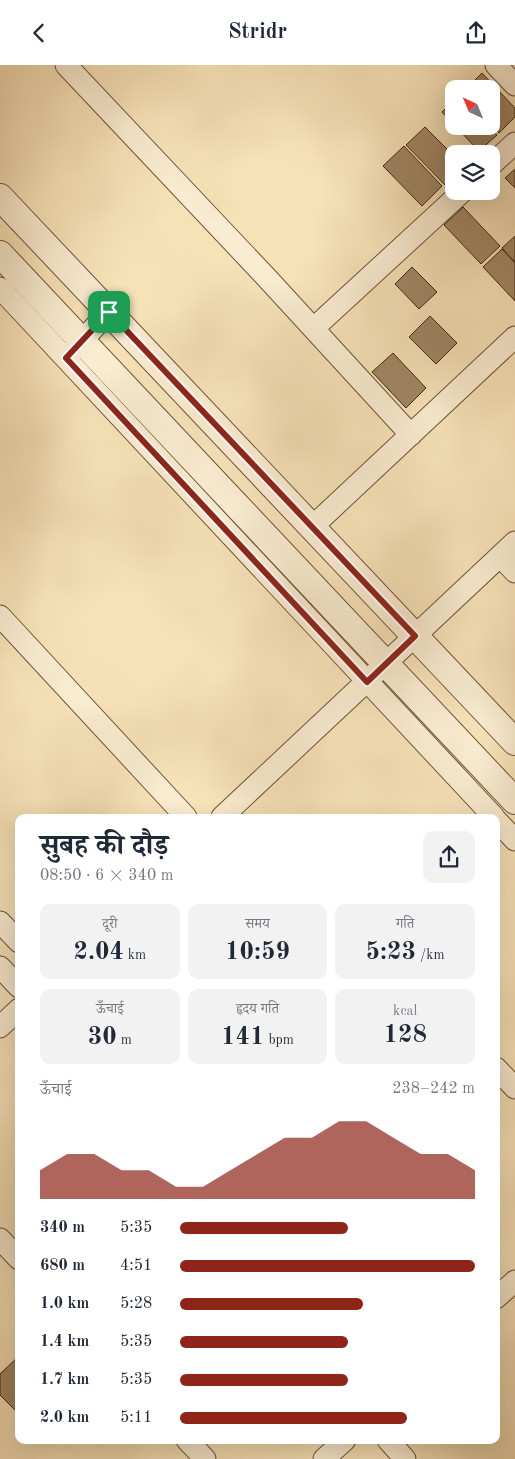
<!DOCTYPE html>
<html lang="hi">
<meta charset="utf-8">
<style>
body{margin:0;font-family:"Old Standard TT","Noto Serif Devanagari",serif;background:#f2f2f3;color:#1f2937;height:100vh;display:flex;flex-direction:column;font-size:19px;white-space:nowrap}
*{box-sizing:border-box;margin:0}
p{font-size:16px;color:#747a83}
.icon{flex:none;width:28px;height:28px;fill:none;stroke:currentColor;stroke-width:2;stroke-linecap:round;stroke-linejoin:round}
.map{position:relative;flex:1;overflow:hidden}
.sheet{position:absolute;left:15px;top:749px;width:485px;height:630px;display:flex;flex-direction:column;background:#fff;border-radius:10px;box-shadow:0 5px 20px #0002}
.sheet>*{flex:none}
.needle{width:32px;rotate:316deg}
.controls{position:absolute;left:445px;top:15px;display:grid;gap:10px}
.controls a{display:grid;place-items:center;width:55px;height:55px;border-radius:10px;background:#fff;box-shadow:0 5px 20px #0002;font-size:25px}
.pin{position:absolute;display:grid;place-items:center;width:42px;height:42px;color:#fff;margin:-21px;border-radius:10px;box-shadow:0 2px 8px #0006}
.round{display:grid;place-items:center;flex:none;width:52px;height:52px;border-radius:10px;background:#f2f2f3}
.overview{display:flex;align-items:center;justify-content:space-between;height:85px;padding:0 25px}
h1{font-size:28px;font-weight:700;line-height:38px}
.stats{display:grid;grid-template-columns:repeat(3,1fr);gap:8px;height:85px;padding:5px 25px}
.stats div{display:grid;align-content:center;border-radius:10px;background:#f2f2f3;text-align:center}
.stats b{font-size:25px;font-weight:700}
.stats small{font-size:14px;font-weight:400}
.stats p{font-size:14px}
.chart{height:140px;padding:10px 25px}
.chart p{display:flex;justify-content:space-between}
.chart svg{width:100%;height:90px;margin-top:5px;fill:#8f2418;opacity:.7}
ul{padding:0 25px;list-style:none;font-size:16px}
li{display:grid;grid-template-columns:80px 60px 1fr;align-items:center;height:38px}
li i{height:12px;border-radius:6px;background:#8f2418}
header{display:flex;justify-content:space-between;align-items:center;height:65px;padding:0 25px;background:#fff;font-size:22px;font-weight:700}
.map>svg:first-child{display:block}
</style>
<header><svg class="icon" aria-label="back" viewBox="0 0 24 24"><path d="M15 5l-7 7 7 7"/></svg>Stridr<svg class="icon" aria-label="share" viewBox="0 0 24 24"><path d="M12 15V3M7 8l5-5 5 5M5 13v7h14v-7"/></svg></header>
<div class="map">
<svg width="515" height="1394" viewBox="0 0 515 1394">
<rect width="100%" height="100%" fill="#f7e2b8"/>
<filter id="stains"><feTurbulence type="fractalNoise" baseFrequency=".004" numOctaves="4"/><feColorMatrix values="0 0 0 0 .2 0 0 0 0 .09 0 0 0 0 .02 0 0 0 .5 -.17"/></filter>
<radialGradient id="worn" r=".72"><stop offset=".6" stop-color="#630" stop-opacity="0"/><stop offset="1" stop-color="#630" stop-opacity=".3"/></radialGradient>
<path fill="#a08765" stroke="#42250c" d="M482,8L515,43V52L499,68L491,60V24H466Z
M454,35V60L442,47Z
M455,61H489L497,70L479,86Z
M425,62L454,91V112L445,120L406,80Z
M404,81L442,121L422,141L383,101Z
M515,104V123L505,113Z
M463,142L500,181L481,199L444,160Z
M515,171V197L502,183Z
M502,184L515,198V236L483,202Z
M412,202L437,227L419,244L395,219Z
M430,251L457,278L436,299L409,272Z
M393,288L426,323L406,343L372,307Z
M19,1291V1347L18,1348L0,1330V1309Z"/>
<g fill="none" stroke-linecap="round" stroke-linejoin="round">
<defs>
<path id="minor" d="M66,0L266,212L411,370
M496,0L515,20
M491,100L515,78
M0,223L494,752
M314,263L463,126
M71,287L109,247
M312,462L515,272
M500,491L515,507
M0,551L186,752
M222,752L515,477
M496,755L515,775
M0,857L19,877
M0,902L19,922
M0,962L19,944
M496,1003L515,1023
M0,1174L19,1194
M496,1233L515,1216
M187,1375L205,1394
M388,1375L405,1394
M324,1394L345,1375"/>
<path id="tertiary" d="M0,132L515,677
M0,189L515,736"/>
</defs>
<use href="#minor" stroke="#6f5437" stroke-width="23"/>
<use href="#tertiary" stroke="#6f5437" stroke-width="28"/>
<use href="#minor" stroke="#faecd1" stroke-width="21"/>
<use href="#tertiary" stroke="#faecd1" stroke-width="26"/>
</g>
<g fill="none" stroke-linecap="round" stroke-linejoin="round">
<defs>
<path id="route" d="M109,247L415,571L367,617L66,293Z"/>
</defs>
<use href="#route" stroke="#fff" stroke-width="10"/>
<use href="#route" stroke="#8f2418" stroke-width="6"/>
</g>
<rect width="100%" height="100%" filter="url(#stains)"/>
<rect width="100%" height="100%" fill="url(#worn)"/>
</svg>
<div class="controls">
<a><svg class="needle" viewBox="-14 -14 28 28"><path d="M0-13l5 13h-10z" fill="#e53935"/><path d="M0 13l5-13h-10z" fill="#747a83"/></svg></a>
<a><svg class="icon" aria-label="layers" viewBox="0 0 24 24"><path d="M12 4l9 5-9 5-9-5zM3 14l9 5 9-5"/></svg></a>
</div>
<div class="pin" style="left:109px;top:247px;background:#1e9e55"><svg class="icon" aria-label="arrive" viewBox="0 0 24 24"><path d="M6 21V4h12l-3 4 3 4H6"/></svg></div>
<section class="sheet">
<div class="overview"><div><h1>सुबह की दौड़</h1><p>08:50 · 6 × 340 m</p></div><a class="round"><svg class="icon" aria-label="share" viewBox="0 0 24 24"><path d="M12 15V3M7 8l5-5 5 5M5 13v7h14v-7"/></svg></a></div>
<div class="stats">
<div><p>दूरी</p><b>2.04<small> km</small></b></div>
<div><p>समय</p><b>10:59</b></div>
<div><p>गति</p><b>5:23<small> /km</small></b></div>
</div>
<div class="stats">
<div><p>ऊँचाई</p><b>30<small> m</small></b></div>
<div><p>हृदय गति</p><b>141<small> bpm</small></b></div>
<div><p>kcal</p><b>128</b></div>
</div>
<div class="chart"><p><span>ऊँचाई</span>238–242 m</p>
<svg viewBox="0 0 160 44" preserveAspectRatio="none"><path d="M0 44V30L10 22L20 22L30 30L40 30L50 38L60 38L70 30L80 22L90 14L100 14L110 6L120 6L130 14L140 22L150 22L160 30V44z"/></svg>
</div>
<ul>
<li><b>340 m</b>5:35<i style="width:57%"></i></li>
<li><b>680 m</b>4:51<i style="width:100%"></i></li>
<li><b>1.0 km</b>5:28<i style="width:62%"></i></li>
<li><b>1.4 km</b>5:35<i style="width:57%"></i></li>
<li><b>1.7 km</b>5:35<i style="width:57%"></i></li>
<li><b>2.0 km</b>5:11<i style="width:77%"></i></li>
</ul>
</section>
</div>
